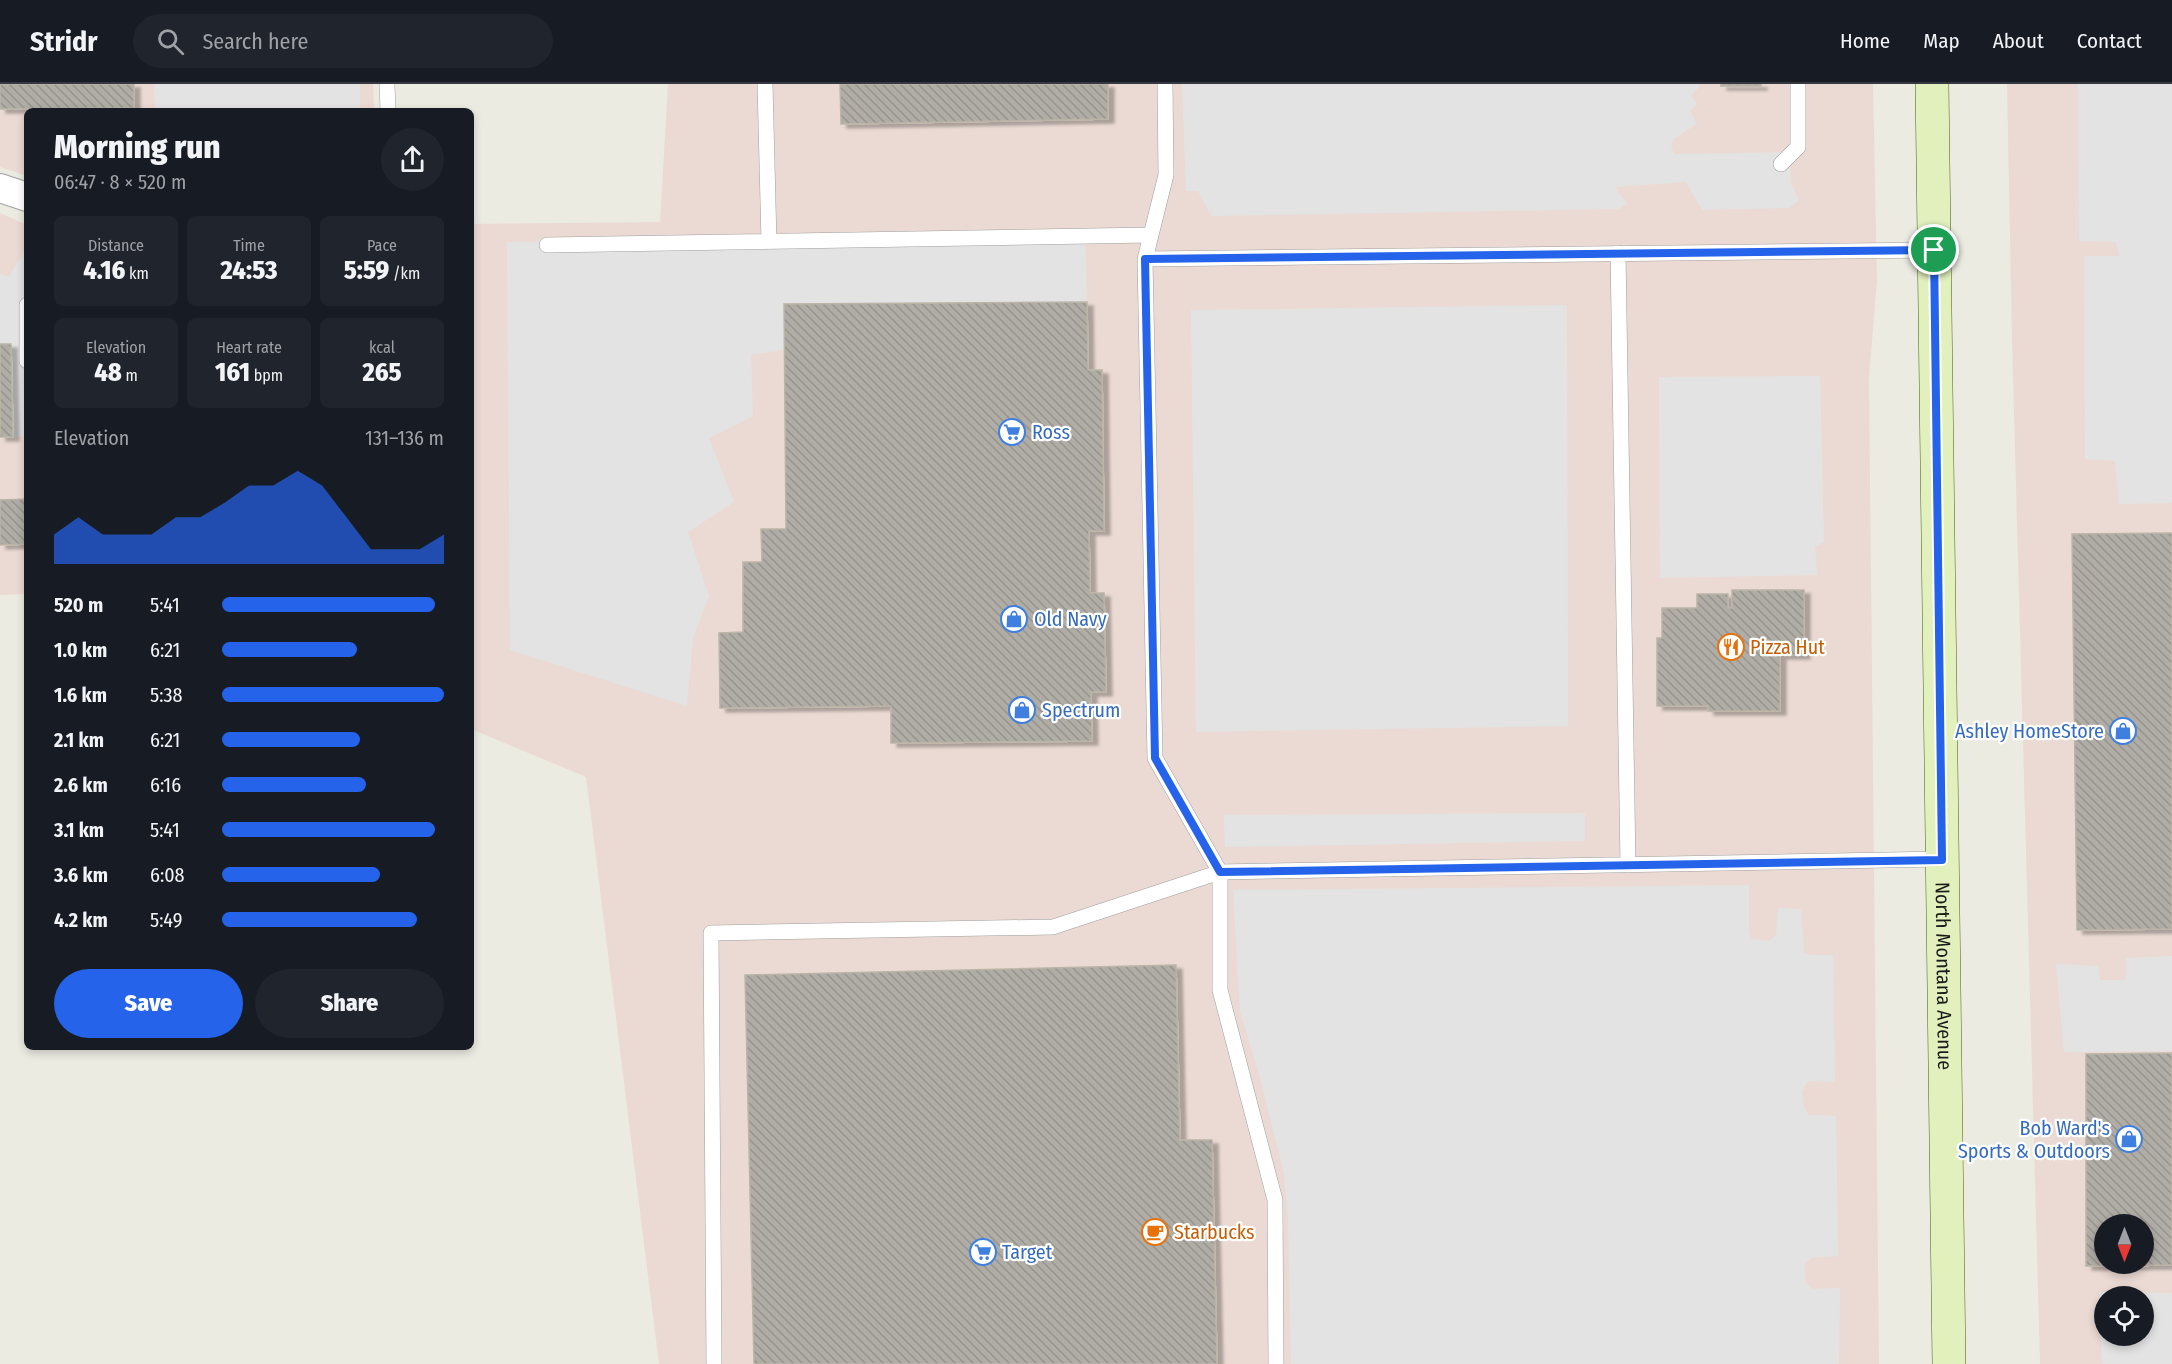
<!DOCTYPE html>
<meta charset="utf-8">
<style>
body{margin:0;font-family:"Fira Sans Condensed",sans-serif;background:#20242c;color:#f1f3f6;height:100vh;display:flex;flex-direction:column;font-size:22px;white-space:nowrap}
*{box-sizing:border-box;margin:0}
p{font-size:20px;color:#9ea1a6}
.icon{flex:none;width:33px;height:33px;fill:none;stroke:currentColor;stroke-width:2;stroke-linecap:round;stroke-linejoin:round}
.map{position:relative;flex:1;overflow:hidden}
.panel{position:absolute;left:24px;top:24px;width:450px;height:942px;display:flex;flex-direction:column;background:#171b24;border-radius:9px;box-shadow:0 3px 9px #0003}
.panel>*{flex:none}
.needle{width:39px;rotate:180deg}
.tools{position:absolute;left:2094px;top:1130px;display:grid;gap:12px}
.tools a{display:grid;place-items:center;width:60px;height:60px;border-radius:50%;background:#171b24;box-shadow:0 3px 9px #0003;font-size:30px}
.pin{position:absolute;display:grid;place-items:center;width:51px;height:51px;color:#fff;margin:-26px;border:3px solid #fff;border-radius:50%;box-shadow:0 2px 6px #0007}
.round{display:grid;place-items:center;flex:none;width:63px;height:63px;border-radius:32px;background:#20242c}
.head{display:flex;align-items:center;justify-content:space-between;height:102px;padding:0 30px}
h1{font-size:33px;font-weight:800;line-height:45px}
.figures{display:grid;grid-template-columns:repeat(3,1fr);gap:9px;height:102px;padding:6px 30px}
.figures div{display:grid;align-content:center;border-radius:9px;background:#20242c;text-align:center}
.figures b{font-size:26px;font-weight:800}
.figures small{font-size:16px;font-weight:400}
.figures p{font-size:16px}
.chart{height:168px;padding:12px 30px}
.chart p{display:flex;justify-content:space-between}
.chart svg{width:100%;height:108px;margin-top:6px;fill:#2563eb;opacity:.7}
.primary-button{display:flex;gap:12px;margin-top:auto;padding:12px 30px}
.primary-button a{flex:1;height:69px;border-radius:36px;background:#2563eb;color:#fff;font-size:24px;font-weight:800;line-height:69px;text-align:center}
.primary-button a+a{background:#20242c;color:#f1f3f6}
ul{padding:0 30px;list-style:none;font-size:20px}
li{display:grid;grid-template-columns:96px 72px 1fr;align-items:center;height:45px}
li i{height:15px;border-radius:8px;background:#2563eb}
header{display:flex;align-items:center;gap:36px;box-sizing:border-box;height:84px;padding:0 30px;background:#171b24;border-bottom:2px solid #363941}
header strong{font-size:28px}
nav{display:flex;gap:33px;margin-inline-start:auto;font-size:21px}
.search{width:420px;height:54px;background:#20242c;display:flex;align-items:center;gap:15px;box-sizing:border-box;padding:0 21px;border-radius:33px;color:#9ea1a6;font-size:22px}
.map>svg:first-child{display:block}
</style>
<header>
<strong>Stridr</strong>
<div class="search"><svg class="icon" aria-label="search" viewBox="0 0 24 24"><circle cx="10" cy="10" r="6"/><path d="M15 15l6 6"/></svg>Search here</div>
<nav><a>Home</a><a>Map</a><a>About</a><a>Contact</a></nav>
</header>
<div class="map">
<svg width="2172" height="1280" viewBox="0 0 2172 1280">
<defs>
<pattern id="building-back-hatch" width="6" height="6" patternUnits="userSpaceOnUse" patternTransform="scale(1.5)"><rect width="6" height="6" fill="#b0ada6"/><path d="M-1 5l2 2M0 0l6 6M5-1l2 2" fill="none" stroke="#97948e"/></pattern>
<filter id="shadow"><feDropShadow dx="6" dy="4" stdDeviation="1.5" flood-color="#0004"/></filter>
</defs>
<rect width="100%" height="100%" fill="#ecebe2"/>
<path fill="#ebdad3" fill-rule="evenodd" d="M0,0H373L374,27H27V92L0,83Z
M668,0H1873L1877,196L1869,294L1879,1280H659L586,693L471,645V140L660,138Z
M2007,0H2172V1280H2040L2012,257ZM2104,1140H2144V1179H2104ZM2104,1212H2144V1251H2104Z
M0,129L27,141V510L0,511Z"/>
<path fill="#e3e3e3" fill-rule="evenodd" d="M154,0H360V27H155Z
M1182,0H1698L1699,3L1691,11L1697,20L1690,27L1697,40L1673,55L1671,64L1675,70L1789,68L1791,99L1799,116L1789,124L1702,126L1686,98L1615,103L1627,120L1619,125L1211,132L1198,107H1186Z
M2078,0H2172V419L2119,420L2115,377L2085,375L2084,172H2119L2116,158L2079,157Z
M1085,152L1087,218L784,221V266L751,271L753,332L709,354L734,418L688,448L709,512L693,554L687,622L510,566L507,158Z
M27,163V352L13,353L11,260H0V190L9,193Z
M1567,221L1568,642L1196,648L1191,226Z
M1820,292L1824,458L1815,463L1817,491L1660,494L1659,293Z
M1585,729V757L1225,763L1224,731Z
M1749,801V847L1751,855L1769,857L1776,851L1778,824L1801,825L1804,868L1810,871H1833L1835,998L1808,997L1802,1008L1804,1024L1809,1031L1836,1032L1838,1172L1811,1174L1804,1181L1806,1198L1812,1205L1840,1204L1839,1280H1291L1288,1136L1284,1089L1258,986L1240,928L1233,806Z
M2172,872V967L2064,968L2056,880L2098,882L2100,896H2126V874Z
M2099,1208L2172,1209V1280H2102ZM2104,1212H2144V1251H2104Z"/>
<path fill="url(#building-back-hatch)" stroke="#bbb5a7" stroke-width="1.5" fill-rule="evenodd" filter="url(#shadow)" d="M0,0H134V24L0,25Z
M840,0H1108V35L841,40Z
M1721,0H1761V2H1721Z
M1087,218L1088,286H1102L1104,447H1089L1090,509H1104L1106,608H1091L1092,657L891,659V622L720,624L719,549L743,548V478H762L761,445H786L784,220Z
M0,260H11L13,353H0Z
M27,415V460L0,461V416Z
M2172,449V845L2077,846L2072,450Z
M1732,506H1804V571H1780V627H1708V622H1657V554H1662V524H1697V510H1728V524H1732Z
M1176,881L1180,1056H1212L1217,1280H754L745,891Z
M2172,969V1181L2086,1182V970ZM2104,1140H2144V1179H2104Z"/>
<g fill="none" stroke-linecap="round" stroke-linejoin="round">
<defs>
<path id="service" d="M387,0L388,27
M765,0L769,158
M1165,0L1166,91L1145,175L1155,674L1220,788V906L1275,1116L1276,1280
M1781,80L1798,63V0
M547,161L1151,151
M1618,169L1628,781
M1145,175L1934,166
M27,221V277
M714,1280L711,849L1053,843L1220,788L1942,775"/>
<path id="minor" d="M0,104L27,113"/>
<g id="secondary">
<path id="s1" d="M1932,0L1949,1280"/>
</g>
</defs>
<use href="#service" stroke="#9f9f9f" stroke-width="16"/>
<use href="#minor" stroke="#9f9f9f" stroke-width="30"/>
<use href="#secondary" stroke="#476312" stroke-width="34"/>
<use href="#service" stroke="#fff" stroke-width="15"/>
<use href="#minor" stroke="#fff" stroke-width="28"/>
<use href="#secondary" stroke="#e1f0bc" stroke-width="33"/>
</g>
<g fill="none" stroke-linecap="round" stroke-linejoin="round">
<defs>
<path id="route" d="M1934,166L1942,776L1220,788L1155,674L1145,175Z"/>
</defs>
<use href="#route" stroke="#fff" stroke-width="12"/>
<use href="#route" stroke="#2563eb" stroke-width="8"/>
</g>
<defs>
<symbol id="supermarket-ring" viewBox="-11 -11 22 22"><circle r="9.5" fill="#fff" stroke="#3f7fe0" stroke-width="1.5"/><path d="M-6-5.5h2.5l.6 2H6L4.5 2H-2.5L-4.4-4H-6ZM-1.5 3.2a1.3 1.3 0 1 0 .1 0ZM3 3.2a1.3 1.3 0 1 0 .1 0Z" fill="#3f7fe0"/></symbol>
<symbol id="shop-ring" viewBox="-11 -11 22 22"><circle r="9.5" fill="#fff" stroke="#3f7fe0" stroke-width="1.5"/><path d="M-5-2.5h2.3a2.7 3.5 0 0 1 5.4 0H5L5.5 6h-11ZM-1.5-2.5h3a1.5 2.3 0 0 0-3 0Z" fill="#3f7fe0"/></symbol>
<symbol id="restaurant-ring" viewBox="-11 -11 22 22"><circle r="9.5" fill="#fff" stroke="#e8710a" stroke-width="1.5"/><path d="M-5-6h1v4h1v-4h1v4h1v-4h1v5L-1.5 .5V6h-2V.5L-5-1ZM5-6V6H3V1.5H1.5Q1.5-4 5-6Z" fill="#e8710a"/></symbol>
<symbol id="cafe-ring" viewBox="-11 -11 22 22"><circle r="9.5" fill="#fff" stroke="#e8710a" stroke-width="1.5"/><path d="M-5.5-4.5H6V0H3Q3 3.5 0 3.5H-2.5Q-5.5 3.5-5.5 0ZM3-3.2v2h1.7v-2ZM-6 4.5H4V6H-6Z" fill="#e8710a"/></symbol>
</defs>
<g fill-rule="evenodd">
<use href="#supermarket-ring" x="997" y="333" width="30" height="30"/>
<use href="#shop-ring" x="999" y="520" width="30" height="30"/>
<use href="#restaurant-ring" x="1716" y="548" width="30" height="30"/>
<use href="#shop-ring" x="1007" y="611" width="30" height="30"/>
<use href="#shop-ring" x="2108" y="632" width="30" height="30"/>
<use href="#shop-ring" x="2114" y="1040" width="30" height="30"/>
<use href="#cafe-ring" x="1140" y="1133" width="30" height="30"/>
<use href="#supermarket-ring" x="968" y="1153" width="30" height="30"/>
</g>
<g text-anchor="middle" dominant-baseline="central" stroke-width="4.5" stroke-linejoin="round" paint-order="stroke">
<g font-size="20" fill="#366cbe" stroke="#fff" text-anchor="start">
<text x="1032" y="348">Ross</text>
<text x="1034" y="535">Old Navy</text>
<text x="1042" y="626">Spectrum</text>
<text x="2104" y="647" text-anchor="end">Ashley HomeStore</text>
<text x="2110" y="1044" text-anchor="end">Bob Ward's<tspan x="2110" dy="23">Sports &amp; Outdoors</tspan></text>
<text x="1002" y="1168">Target</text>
</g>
<g font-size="20" fill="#c56008" stroke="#fff" text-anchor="start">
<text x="1750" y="563">Pizza Hut</text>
<text x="1174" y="1148">Starbucks</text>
</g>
<g font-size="20" fill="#1b1b1b" stroke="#fff">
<text stroke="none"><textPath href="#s1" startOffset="892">North Montana Avenue</textPath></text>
</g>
</g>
</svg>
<div class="tools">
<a><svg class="needle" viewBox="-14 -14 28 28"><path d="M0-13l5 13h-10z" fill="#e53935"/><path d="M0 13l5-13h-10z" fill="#9ea1a6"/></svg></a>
<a><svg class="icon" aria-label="locate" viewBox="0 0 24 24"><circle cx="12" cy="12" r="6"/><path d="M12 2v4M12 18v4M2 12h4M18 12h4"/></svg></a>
</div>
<div class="pin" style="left:1934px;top:166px;background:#1e9e55"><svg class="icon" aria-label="arrive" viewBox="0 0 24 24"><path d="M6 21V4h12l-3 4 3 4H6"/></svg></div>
<section class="panel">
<div class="head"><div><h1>Morning run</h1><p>06:47 · 8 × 520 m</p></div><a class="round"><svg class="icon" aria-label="share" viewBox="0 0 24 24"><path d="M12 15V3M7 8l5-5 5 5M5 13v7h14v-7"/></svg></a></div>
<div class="figures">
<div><p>Distance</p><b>4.16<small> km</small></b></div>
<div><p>Time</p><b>24:53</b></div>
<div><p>Pace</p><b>5:59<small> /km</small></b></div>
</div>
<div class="figures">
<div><p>Elevation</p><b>48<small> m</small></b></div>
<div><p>Heart rate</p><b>161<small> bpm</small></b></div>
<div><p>kcal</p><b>265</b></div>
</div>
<div class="chart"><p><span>Elevation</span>131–136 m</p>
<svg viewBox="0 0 160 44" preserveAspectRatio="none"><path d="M0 44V32L10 25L20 32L30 32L40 32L50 25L60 25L70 19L80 12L90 12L100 6L110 12L120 25L130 38L140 38L150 38L160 32V44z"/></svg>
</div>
<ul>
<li><b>520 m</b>5:41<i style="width:96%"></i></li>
<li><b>1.0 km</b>6:21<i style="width:61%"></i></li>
<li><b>1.6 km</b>5:38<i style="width:100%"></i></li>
<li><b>2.1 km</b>6:21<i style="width:62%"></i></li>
<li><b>2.6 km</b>6:16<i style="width:65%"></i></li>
<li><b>3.1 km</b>5:41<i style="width:96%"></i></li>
<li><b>3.6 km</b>6:08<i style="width:71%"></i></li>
<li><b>4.2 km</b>5:49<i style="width:88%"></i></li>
</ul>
<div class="primary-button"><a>Save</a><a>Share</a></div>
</section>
</div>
